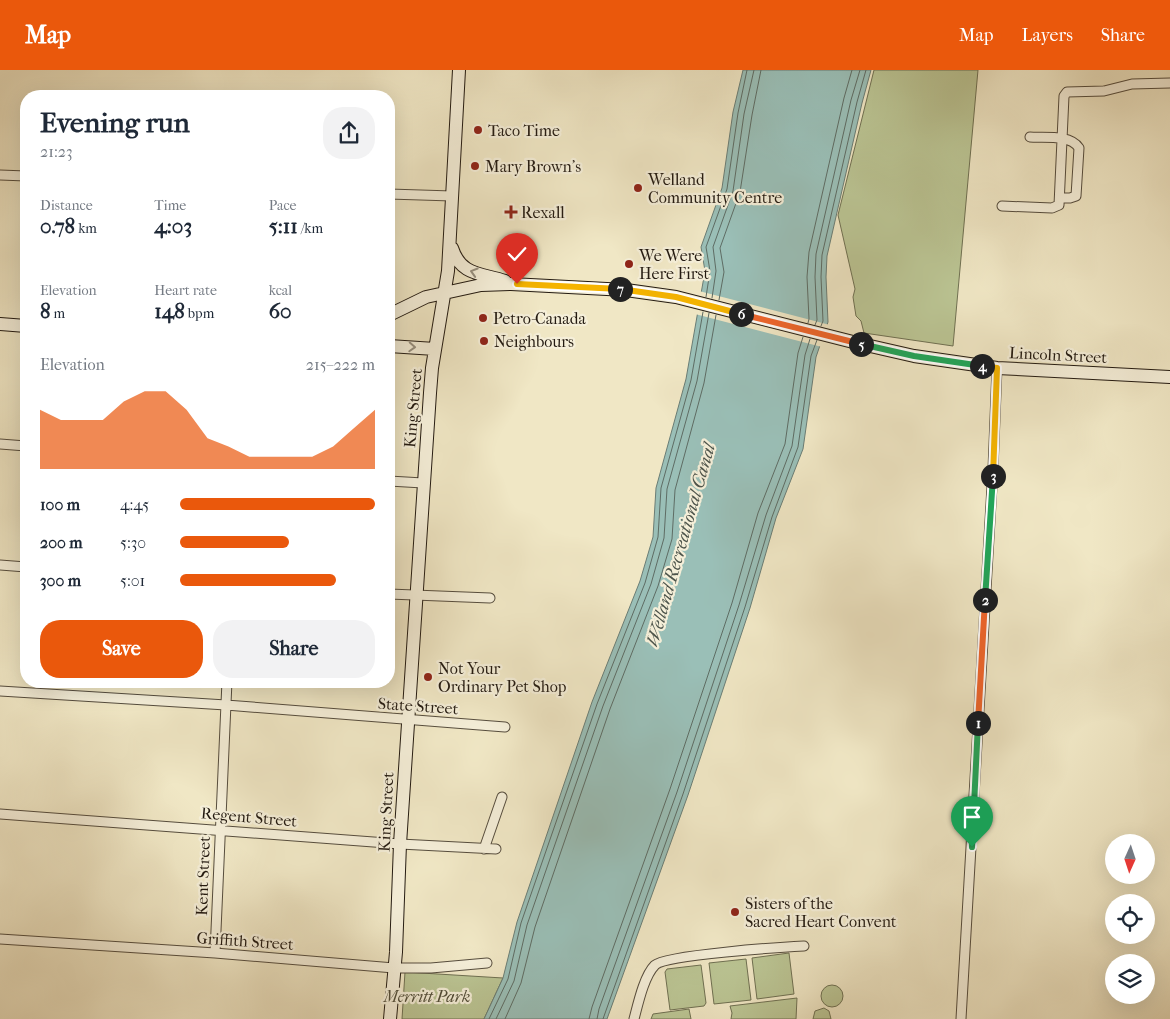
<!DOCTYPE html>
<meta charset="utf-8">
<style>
body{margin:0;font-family:"IM FELL French Canon",serif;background:#f2f2f3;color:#1f2937;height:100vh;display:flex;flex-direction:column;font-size:19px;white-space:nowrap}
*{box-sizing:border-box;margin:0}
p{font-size:16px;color:#747a83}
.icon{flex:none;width:28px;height:28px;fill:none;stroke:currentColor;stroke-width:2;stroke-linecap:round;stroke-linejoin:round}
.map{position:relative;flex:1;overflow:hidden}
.drawer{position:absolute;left:20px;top:20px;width:375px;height:598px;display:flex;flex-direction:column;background:#fff;border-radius:20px;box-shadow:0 5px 20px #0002}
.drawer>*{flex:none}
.needle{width:32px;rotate:183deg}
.tools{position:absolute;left:1105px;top:764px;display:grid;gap:10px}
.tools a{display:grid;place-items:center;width:50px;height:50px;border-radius:50%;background:#fff;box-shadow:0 5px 20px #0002;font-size:25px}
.pin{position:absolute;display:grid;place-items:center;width:42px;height:42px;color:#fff;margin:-51px -21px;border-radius:50% 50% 50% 0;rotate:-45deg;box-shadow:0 0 5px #0007}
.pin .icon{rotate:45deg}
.km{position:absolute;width:25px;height:25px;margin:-12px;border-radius:50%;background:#222;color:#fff;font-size:14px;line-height:25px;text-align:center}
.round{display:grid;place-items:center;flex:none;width:52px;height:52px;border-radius:20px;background:#f2f2f3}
.overview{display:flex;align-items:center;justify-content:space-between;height:85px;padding:0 20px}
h1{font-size:28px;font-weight:700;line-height:38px}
.stats{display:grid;grid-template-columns:repeat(3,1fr);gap:8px;height:85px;padding:5px 20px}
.stats div{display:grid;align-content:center}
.stats b{font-size:21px;font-weight:700}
.stats small{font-size:14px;font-weight:400}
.stats p{font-size:14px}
.chart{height:140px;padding:10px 20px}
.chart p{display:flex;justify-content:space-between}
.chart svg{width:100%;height:90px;margin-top:5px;fill:#ea580c;opacity:.7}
.cta{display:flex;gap:10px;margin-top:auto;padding:10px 20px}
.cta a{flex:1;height:58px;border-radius:20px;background:#ea580c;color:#fff;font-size:20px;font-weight:700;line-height:58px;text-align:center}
.cta a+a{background:#f2f2f3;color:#1f2937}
ul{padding:0 20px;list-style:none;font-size:16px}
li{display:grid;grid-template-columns:80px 60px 1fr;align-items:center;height:38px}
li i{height:12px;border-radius:6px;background:#ea580c}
header{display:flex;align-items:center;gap:30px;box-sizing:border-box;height:70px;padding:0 25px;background:#ea580c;color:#fff}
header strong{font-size:24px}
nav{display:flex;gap:28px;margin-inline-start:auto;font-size:18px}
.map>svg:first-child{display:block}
</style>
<header>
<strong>Map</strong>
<nav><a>Map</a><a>Layers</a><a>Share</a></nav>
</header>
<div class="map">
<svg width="1170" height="949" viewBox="0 0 1170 949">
<rect width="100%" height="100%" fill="#f0e7c5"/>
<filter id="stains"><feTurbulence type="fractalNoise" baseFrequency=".004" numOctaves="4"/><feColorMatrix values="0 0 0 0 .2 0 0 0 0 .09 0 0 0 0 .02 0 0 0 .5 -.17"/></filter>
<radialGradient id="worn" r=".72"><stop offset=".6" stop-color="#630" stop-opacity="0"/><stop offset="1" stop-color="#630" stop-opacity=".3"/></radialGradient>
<path fill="#bbc594" stroke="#6f7052" d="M874,0H978L953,276L864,263L861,251L856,246L853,227L855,219L838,145Z
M789,883L794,924L757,929L752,888Z
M746,889L751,930L714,934L709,893Z
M701,895L706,933L704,936L670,940L665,902L667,899Z
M405,902L503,908L484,949H402Z
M821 926a11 11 0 1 1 22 0a11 11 0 1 1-22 0Z
M797,928L796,949H731L732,943L730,936Z
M824,938L829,941L831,949H813L815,941Z
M689,939L691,949H651L653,944Z"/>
<path fill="#9abfb7" stroke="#6a7d75" d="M743,0H871L862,33L827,186L826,207L828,252L816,287L803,379L776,448L750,538L688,725L607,949H484L503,908L517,852L592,632L640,511L653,467L656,418L686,309L705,201L701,177L722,118L733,42Z"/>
<path fill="#f0e7c5" d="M699,221L830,255L822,277L695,244Z"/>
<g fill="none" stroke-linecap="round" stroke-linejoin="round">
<path stroke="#5e6c64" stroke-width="1" d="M706,227L710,201L706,177L727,119L738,43L747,0
M712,228L716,201L713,177L733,121L744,44L754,0
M719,230L724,202L720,178L740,122L752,45L761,0
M808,253L809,249L807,207L809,182L844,28L852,0
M815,255L817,250L815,207L816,184L851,30L860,0
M821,256L823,251L821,207L822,185L857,32L866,0
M489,949L508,909L521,853L597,634L645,513L658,467L661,418L691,310L703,242
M496,949L514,911L527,855L603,636L651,514L664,468L667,419L697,311L709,243
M505,949L521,913L535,857L610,639L658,516L672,469L675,420L704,313L716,245
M589,949L592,937L670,719L732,533L758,443L785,374L798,283L803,267
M597,949L599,939L677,722L739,535L766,445L792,376L805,285L810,269
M603,949L683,724L745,537L772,447L798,377L811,286L817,270"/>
<defs>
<path id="street" d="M1030,67C1044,68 1070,64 1079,78L1076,126L1070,128H1060
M0,105L26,106
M389,124L452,126
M1002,136L1052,138L1059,135L1064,26L1067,22L1104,21L1132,14L1170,13
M0,374L26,376
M389,411L423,413
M0,495L26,497
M389,524L490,528
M0,621L226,635L505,657
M0,744L400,774L496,779
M484,779L502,727
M0,869L215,883L394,898H431L487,893
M215,883L227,611
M634,949C638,934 644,906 655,895C666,885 783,877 804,876
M961,949L993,399L997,298"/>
<path id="secondary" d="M452,178C461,206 481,203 505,211
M389,245L426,227L481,215L511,214L626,220L676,227L857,273L914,286L997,298L1170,307
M0,254L26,256
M389,276L435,279
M390,949L396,882L400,774L430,323L432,298L448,201L459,0"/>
</defs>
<use href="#street" stroke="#564d3e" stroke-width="11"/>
<use href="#secondary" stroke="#231a11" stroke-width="14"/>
<use href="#street" stroke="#f5efd9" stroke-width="9"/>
<use href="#secondary" stroke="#f5efd9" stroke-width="12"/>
</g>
<defs><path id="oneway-chevron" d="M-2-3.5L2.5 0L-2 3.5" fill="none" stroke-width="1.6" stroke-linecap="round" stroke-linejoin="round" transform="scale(1.25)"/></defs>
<g stroke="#968f7f">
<use href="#oneway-chevron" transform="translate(474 202) rotate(-163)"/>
<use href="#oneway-chevron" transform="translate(412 277) rotate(3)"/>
</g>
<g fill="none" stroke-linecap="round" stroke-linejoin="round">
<defs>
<path id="split-1" d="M972,777L978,653"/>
<path id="split-2" d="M978,653L985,530"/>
<path id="split-3" d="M985,530L993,406"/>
<path id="split-4" d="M982,296L997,298L993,406"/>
<path id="split-5" d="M861,274L914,286L982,296"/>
<path id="split-6" d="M741,244L861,274"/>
<path id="split-7" d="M620,219L676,227L741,244"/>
<path id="split-8" d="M517,214L620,219"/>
</defs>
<use href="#split-1" stroke="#fff" stroke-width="10"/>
<use href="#split-2" stroke="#fff" stroke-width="10"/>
<use href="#split-3" stroke="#fff" stroke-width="10"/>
<use href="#split-4" stroke="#fff" stroke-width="10"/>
<use href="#split-5" stroke="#fff" stroke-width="10"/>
<use href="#split-6" stroke="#fff" stroke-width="10"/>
<use href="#split-7" stroke="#fff" stroke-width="10"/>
<use href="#split-8" stroke="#fff" stroke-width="10"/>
<use href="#split-1" stroke="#22a559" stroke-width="6"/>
<use href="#split-2" stroke="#f0652b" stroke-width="6"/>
<use href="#split-3" stroke="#22a559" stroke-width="6"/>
<use href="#split-4" stroke="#f5b400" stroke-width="6"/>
<use href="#split-5" stroke="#22a559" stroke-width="6"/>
<use href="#split-6" stroke="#f0652b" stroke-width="6"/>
<use href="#split-7" stroke="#f5b400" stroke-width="6"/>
<use href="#split-8" stroke="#f5b400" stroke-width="6"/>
</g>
<g fill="#8f2418" stroke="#f5efd9" stroke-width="2">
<circle cx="478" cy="60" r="5"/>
<circle cx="475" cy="96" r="5"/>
<circle cx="638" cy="118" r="5"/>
<path d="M508.5 134.5h5v5h5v5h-5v5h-5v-5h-5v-5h5z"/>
<circle cx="629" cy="194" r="5"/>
<circle cx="483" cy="248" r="5"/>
<circle cx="484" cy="271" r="5"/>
<circle cx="428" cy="607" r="5"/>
<circle cx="735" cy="842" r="5"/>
</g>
<g text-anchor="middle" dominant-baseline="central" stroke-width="4.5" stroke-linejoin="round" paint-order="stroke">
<g font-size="16" fill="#231a11" stroke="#f5efd9" text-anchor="start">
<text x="488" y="60">Taco Time</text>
<text x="485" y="96">Mary Brown's</text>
<text x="648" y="109">Welland<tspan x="648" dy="18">Community Centre</tspan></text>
<text x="521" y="142">Rexall</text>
<text x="639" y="185">We Were<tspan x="639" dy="18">Here First</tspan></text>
<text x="493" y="248">Petro-Canada</text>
<text x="494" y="271">Neighbours</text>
<text x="438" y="598">Not Your<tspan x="438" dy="18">Ordinary Pet Shop</tspan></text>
<text x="745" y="833">Sisters of the<tspan x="745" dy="18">Sacred Heart Convent</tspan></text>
</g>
<g font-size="16" fill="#231a11" stroke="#f5efd9">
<text transform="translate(1058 285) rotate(3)">Lincoln Street</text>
<text transform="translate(413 338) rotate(-85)">King Street</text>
<text transform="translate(418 636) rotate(4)">State Street</text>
<text transform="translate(386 742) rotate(-87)">King Street</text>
<text transform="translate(249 747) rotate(5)">Regent Street</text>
<text transform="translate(203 806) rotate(-88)">Kent Street</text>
<text transform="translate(245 871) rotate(4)">Griffith Street</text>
</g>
<g font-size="16" font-style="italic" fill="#514d38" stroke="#f5efd9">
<text x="427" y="926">Merritt Park</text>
</g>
<g font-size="18" font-style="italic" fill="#4d544b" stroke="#f5efd9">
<text transform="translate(681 475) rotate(-74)">Welland Recreational Canal</text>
</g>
</g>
<rect width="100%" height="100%" filter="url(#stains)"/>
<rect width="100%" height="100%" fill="url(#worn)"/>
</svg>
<div class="tools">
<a><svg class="needle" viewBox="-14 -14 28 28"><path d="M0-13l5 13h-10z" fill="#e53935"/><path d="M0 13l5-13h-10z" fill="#747a83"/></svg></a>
<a><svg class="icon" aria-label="locate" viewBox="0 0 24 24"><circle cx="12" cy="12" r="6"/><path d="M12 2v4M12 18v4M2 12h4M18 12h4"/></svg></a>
<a><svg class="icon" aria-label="layers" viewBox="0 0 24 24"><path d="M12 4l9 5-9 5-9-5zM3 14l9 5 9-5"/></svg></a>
</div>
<div class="pin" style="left:972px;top:777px;background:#1e9e55"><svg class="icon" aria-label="arrive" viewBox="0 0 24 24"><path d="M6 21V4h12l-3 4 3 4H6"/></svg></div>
<div class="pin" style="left:517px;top:214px;background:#d93025"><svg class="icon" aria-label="check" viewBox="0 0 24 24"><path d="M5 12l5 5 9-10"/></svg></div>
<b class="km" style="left:978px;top:653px">1</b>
<b class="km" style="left:985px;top:530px">2</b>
<b class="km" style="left:993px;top:406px">3</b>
<b class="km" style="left:982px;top:296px">4</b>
<b class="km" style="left:861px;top:274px">5</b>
<b class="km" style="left:741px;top:244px">6</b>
<b class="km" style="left:620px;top:219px">7</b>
<section class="drawer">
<div class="overview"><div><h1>Evening run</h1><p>21:23</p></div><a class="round"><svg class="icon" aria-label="share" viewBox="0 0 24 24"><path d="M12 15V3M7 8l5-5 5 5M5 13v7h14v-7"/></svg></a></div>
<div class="stats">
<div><p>Distance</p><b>0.78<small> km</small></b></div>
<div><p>Time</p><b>4:03</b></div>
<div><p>Pace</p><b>5:11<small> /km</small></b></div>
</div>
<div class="stats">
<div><p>Elevation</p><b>8<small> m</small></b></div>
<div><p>Heart rate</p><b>148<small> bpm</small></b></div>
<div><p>kcal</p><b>60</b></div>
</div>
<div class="chart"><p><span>Elevation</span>215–222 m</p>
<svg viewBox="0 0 160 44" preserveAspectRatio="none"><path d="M0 44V15L10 20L20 20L30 20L40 11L50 6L60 6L70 15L80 29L90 33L100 38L110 38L120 38L130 38L140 33L150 24L160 15V44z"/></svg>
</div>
<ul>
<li><b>100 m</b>4:45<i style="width:100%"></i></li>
<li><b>200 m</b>5:30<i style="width:56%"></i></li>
<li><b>300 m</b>5:01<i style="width:80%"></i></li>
</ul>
<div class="cta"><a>Save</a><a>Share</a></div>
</section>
</div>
